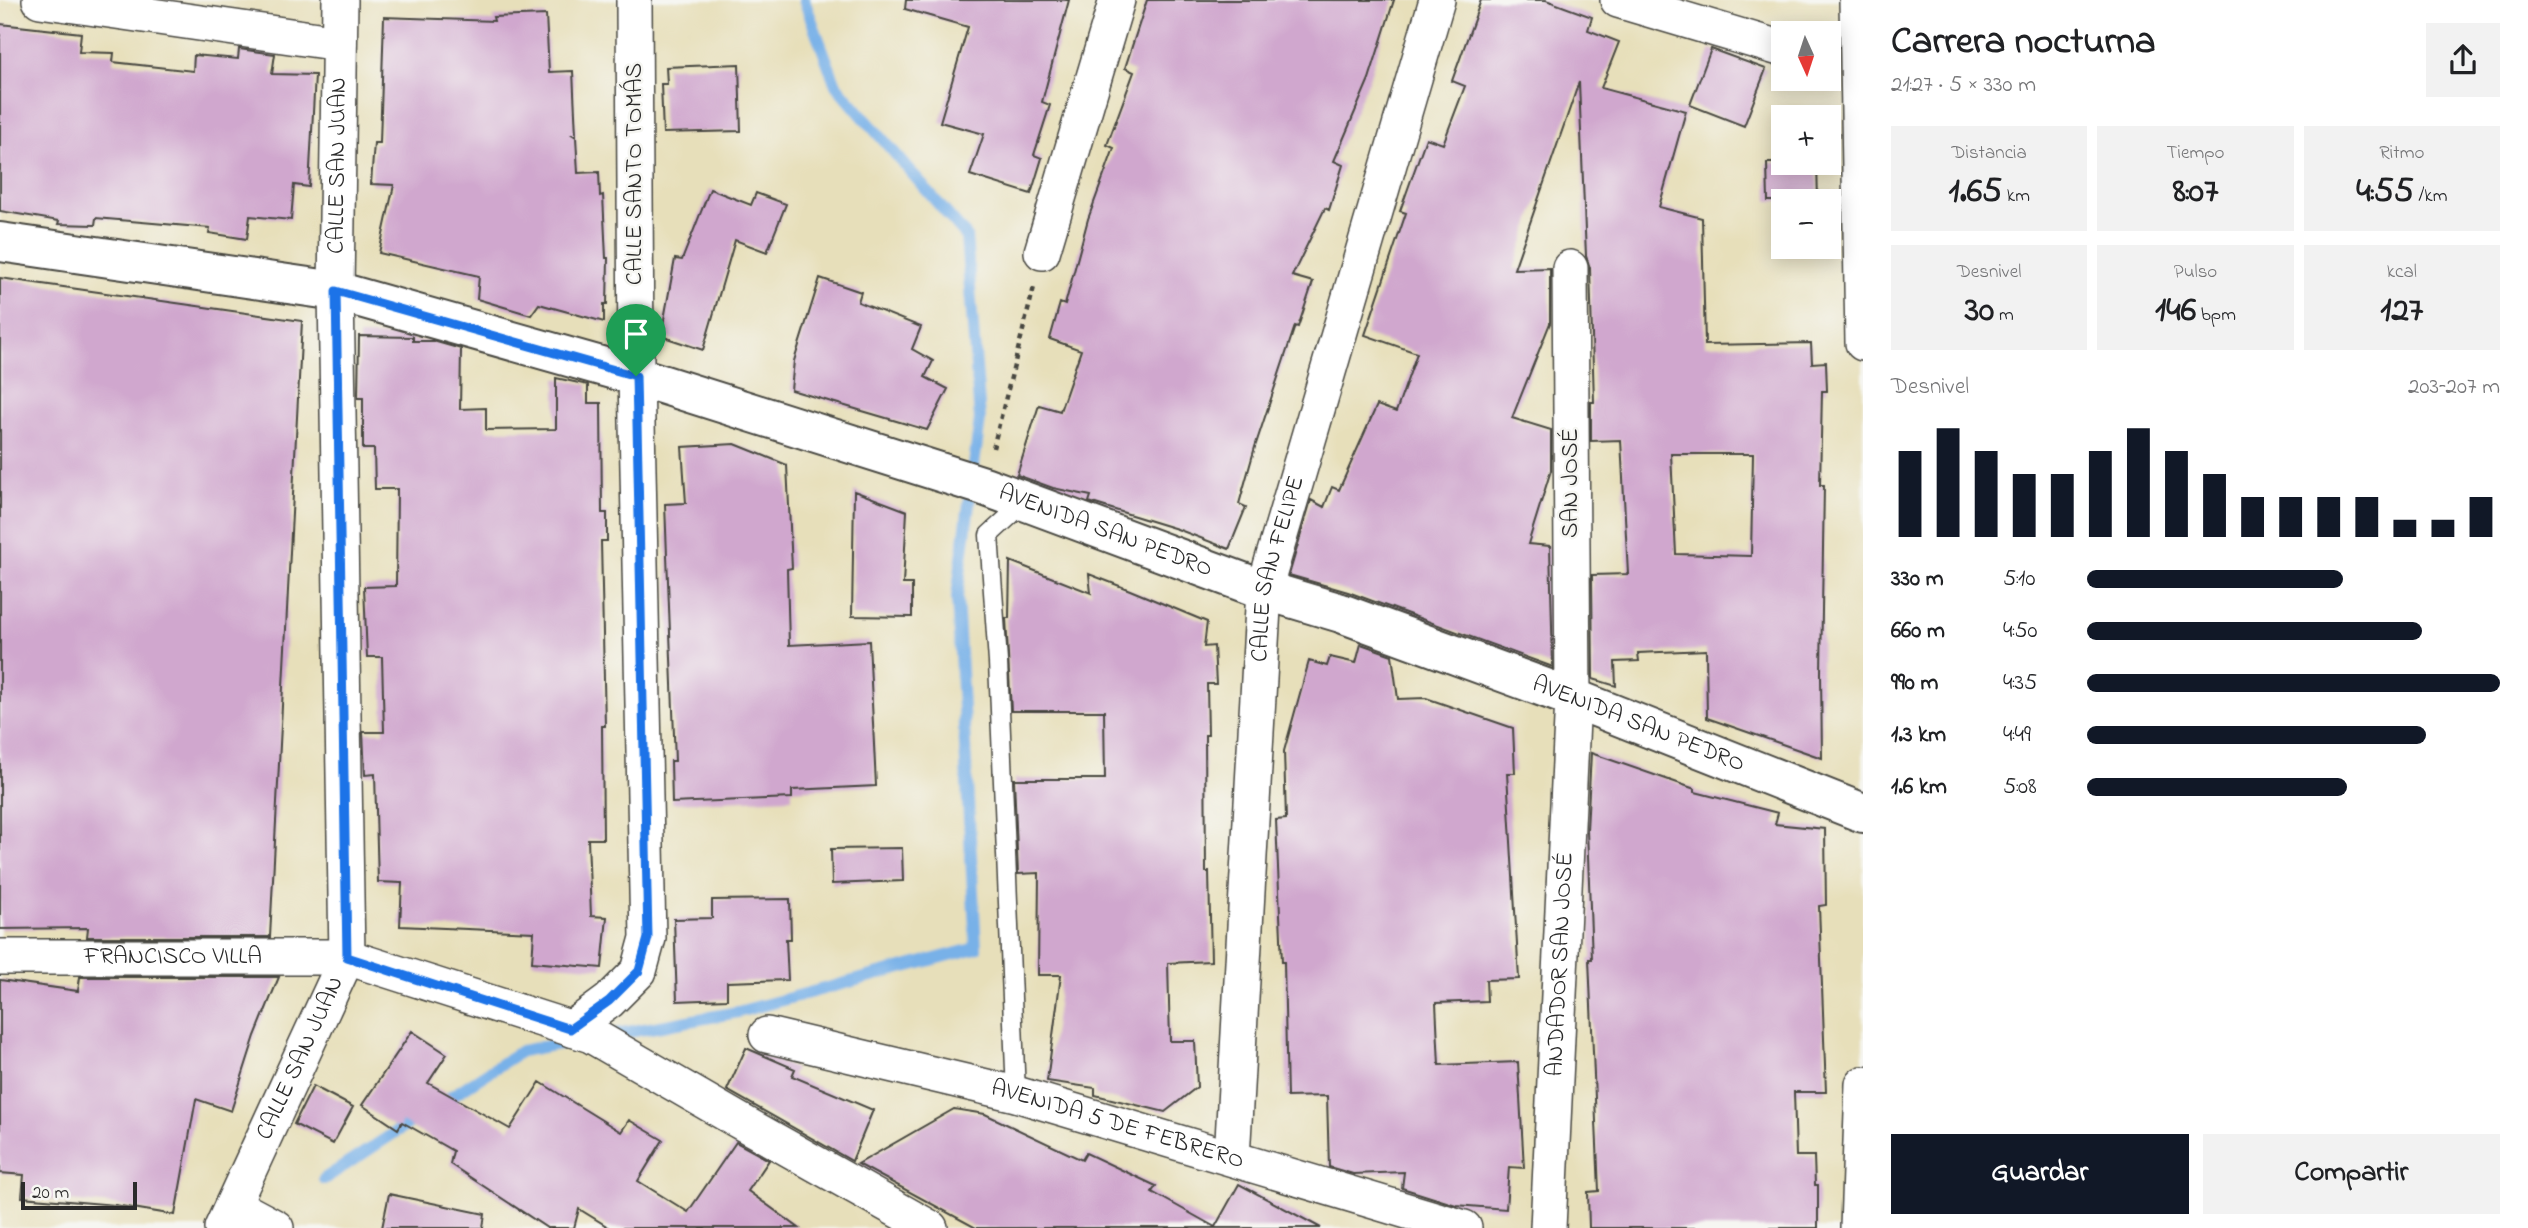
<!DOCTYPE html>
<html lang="es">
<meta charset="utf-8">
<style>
body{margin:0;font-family:"Indie Flower",sans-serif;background:#f2f2f2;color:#202124;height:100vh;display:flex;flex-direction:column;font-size:26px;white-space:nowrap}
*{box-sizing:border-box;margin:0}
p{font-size:23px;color:#757577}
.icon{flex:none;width:38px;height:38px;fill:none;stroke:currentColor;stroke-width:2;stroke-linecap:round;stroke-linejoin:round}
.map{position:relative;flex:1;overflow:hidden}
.sheet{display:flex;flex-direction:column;background:#fff;width:665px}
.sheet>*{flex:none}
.needle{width:46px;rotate:177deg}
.tools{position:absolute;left:1771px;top:21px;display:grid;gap:14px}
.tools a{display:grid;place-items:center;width:70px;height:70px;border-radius:0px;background:#fff;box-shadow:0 4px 18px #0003;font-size:35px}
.scale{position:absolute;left:21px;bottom:18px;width:116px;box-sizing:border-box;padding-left:7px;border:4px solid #2b2b2b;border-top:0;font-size:19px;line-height:24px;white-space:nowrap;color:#2b2b2b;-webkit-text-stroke:5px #f6f6f2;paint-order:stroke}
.pin{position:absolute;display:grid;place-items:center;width:60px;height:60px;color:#fff;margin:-72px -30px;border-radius:50% 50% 50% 0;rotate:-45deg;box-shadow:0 0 7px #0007}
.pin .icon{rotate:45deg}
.round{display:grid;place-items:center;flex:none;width:74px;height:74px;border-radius:0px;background:#f2f2f2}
.overview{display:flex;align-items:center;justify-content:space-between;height:119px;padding:0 28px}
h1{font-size:38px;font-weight:700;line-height:52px}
.stats{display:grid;grid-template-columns:repeat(3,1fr);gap:10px;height:119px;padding:7px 28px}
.stats div{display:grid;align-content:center;border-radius:0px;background:#f2f2f2;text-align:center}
.stats b{font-size:35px;font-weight:700}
.stats small{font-size:19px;font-weight:400}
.stats p{font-size:19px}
.chart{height:196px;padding:14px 28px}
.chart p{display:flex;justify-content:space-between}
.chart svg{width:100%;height:126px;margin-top:7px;stroke:#111827;stroke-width:6}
.action{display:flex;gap:14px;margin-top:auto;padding:14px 28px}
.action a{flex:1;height:80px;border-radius:0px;background:#111827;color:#fff;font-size:28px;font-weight:700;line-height:80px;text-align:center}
.action a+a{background:#f2f2f2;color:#202124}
ul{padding:0 28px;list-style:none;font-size:23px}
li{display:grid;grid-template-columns:112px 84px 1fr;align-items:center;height:52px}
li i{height:18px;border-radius:9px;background:#111827}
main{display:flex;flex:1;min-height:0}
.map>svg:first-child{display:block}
</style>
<main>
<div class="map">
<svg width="1863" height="1228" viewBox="0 0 1863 1228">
<rect width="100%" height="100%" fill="#f6f6f2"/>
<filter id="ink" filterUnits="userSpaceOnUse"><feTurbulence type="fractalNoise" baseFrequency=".0143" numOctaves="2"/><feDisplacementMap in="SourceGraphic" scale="14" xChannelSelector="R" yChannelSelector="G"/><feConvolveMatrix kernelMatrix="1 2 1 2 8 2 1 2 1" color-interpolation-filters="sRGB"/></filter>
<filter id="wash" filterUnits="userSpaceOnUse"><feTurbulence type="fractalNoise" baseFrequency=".00686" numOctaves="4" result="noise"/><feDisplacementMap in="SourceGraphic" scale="28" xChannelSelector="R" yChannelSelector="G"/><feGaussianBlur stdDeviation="1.57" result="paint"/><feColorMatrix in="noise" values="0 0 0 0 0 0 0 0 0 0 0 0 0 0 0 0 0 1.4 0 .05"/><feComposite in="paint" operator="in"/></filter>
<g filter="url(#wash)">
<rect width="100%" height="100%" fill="#e7dfba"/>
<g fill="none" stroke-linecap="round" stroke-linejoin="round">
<path stroke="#78b1e8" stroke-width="12" d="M606,1036L738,1012L976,948L957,597L980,419L966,236L836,85L804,0
M438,1105L521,1051L575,1041
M324,1179L420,1116"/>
</g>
<g id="blocks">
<path fill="#d0a7ce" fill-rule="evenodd" d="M906,0H1069L1042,102L1050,105L1034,155L1042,158L1031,194L970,175L984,134L940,122L968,27L905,9Z
M1147,0H1394L1369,79L1334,161L1343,165L1329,210L1325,208L1292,276L1313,282L1298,327L1295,326L1255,447L1239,504L1246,507L1229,549L1177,529L1089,502L1091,496L1053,488L1017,475L1039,405L1060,411L1081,350L1050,339L1060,303L1065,305L1088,219L1114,148L1107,145L1134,72L1125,68Z
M1481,0H1546L1592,17L1588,30L1619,42L1601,88L1686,111L1659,207L1702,218L1705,345L1811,343L1812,363L1826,362L1827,391H1822L1820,485H1824L1821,673L1822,758L1707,718L1706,650L1638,653L1639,661L1615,662L1616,686L1593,679L1592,575L1628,574L1621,440L1591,441V402H1594L1590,268L1586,256L1579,82L1514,269L1550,268V323L1512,418L1551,430V470L1528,544L1550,546L1553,667L1348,592L1289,575L1311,500L1324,507L1332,487L1339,490L1377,405L1396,412L1417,353L1365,335L1406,213L1400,211L1426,138L1443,144L1465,86L1452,81ZM1671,454H1753L1751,556L1676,554Z
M546,15L549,72L573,71L576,135H573L576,137L578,173L599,172L600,196L603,195L606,258H608L607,304H604V322L539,304L531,315L477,299L479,276L379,253L394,185L371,184L374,143H380L384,17L494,21L493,17Z
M0,24L81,33L79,52L114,53L113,62L193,71L194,55L238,59L239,49L275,54L272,74L315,75L309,187L294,185L291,220L250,216L247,239L209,233L210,228L96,218L95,225L58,224L59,221L0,211Z
M1711,49L1766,69L1744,126L1690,105Z
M739,64L741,131L663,133L661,84H667L666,67Z
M1767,163H1817L1818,201H1768Z
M710,189L751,205L756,193L786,204L767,252L735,240L703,350L661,336L675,259L682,260Z
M0,278L302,321L270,937H87L88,928L0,929Z
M820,278L861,292L858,302L921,327L912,349L933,361L925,377L948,389L927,430L791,390L794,361Z
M359,336L413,337V341H433L461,349L460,409L486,408V430L556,429V378L588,385V403H601L602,513H607V541H601L605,726H602L603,839H588L591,916L607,917L602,968L532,962L534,932L400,926L402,883L378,882L375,774L365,775L363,732H384L382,657H367L364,587L396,586L397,489H375L374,449H363V398H358Z
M735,444L787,465L792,568L787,569L789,645L869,641L876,786L792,790V798L672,803L671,761H675L665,504L686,503L682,447Z
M854,491L907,511L903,584H912V617L852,616Z
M1010,561L1091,593L1089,574L1130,590L1207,622L1204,647L1214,646L1216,684H1207L1208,735H1205L1206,872H1209L1211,961L1168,963L1170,1041H1195L1197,1087L1165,1112L1095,1095V1088L1047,1081L1061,975H1038L1039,873L1018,874L1014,779H1105L1104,711H1011L1006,618H1009Z
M1361,644L1392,655L1398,699L1426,698L1513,728L1515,773H1507L1519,979L1486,980L1487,1001L1436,1003L1439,1065L1518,1062L1524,1168L1509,1167L1506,1209L1456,1205L1402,1188L1404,1172L1353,1174L1329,1167L1327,1096L1287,1097L1284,962H1282L1276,820L1286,819L1284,751L1309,661L1327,666L1330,657L1356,663Z
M1591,753L1695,789V792L1778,813L1775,824L1825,829L1826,905L1819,906L1826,1092H1794L1796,1156H1814L1815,1185H1818V1228H1589L1588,1192L1599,1191L1589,959H1592L1587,830Z
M902,848L903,881L832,884L831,849Z
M790,899L791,939H786L788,980L727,982V999L677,1001L674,919L712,918V900Z
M80,977H279L255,1036L231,1111L196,1099L175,1215L115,1205L22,1197L24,1175L0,1173V980L78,991Z
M412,1031L447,1054L428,1083L510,1129L540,1082L621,1132L629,1120L663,1140L638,1181L688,1212L736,1142L769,1160L748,1191L799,1228H610L579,1209L574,1228H547L450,1164L453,1151L402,1122L398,1129L362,1105Z
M746,1048L795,1069L792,1076L873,1110L852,1161L727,1090Z
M313,1086L353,1107L333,1144L294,1124Z
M954,1109L985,1114L1082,1160L1086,1153L1156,1186L1152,1192L1215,1227L1239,1184L1321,1228H976L858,1164Z
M389,1194L485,1214L483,1228H382Z"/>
</g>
</g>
<g filter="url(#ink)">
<use href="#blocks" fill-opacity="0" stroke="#474640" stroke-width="2"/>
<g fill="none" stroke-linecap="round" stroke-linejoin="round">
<defs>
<path id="service" d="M1016,1094L998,662L989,535L1025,502"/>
<g id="minor">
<path d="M40,0L339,43"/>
<path d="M1618,0L1783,49"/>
<path d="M1857,0L1863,343"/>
<path d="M1042,252L1117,0"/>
<path id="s1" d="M0,957H347L591,1035L736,1119L930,1228"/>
<path d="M571,1029L609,1001L639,971L648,938L636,376L634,0"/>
<path id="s2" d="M767,1035L1016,1094L1464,1228"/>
<path id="s3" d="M1232,1158L1264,590L1437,0"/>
<path d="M233,1205L276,1228"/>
<path id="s4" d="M222,1228L347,957L336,291L340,0"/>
<path id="s5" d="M1548,1228L1573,698L1570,268"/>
<path d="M1858,1228L1863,1084"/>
</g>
<g id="tertiary">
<path id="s6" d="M0,242L336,291L636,376L984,486L1264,590L1341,613L1573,698L1863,813"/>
</g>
</defs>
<use href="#service" stroke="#474640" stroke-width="21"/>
<use href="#minor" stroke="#474640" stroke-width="38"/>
<use href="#tertiary" stroke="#474640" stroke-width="42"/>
<path stroke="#474640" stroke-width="4.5" stroke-dasharray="5 5" stroke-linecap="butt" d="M993,448L1034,287"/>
<use href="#service" stroke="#fff" stroke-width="18"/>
<use href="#minor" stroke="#fff" stroke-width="35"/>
<use href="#tertiary" stroke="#fff" stroke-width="38"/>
</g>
</g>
<g fill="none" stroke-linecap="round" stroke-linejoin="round" filter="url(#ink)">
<defs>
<path id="route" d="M336,291L636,376L648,938L639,971L609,1001L570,1029L347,957Z"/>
</defs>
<use href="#route" stroke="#fff" stroke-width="14"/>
<use href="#route" stroke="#1a73e8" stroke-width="9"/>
</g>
<g text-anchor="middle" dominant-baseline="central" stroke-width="5" stroke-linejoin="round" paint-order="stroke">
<g font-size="24" fill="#2b2b2b" stroke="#f6f6f2">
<text stroke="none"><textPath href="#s4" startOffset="1090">CALLE SAN JUAN</textPath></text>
<text transform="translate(635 174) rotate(-90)">CALLE SANTO TOMÁS</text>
<text transform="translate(1571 483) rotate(-90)">SAN JOSÉ</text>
<text stroke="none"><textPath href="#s6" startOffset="1146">AVENIDA SAN PEDRO</textPath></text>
<text stroke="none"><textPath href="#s3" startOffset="592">CALLE SAN FELIPE</textPath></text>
<text stroke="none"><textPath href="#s6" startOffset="1713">AVENIDA SAN PEDRO</textPath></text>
<text stroke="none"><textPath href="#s1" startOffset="173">FRANCISCO VILLA</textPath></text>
<text stroke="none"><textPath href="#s5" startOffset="264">ANDADOR SAN JOSÉ</textPath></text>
<text stroke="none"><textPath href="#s4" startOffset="187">CALLE SAN JUAN</textPath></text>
<text stroke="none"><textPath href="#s2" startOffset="362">AVENIDA 5 DE FEBRERO</textPath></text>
</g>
</g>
</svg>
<div class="tools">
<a><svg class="needle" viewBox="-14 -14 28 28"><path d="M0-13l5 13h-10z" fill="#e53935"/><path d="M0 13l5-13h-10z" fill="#757577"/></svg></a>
<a>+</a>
<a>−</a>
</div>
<div class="scale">20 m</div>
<div class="pin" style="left:636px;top:376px;background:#1e9e55"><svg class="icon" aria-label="arrive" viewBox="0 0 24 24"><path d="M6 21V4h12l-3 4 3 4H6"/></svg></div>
</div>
<section class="sheet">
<div class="overview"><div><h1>Carrera nocturna</h1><p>21:27 · 5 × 330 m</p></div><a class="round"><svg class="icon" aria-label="share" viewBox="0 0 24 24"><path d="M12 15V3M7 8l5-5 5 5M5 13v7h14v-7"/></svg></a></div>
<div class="stats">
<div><p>Distancia</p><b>1.65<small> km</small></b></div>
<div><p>Tiempo</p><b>8:07</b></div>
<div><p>Ritmo</p><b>4:55<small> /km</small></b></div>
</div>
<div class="stats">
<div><p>Desnivel</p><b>30<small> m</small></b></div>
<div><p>Pulso</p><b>146<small> bpm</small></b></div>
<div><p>kcal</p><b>127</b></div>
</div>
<div class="chart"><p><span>Desnivel</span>203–207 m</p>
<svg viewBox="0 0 160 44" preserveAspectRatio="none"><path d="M5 44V14M15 44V6M25 44V14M35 44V22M45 44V22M55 44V14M65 44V6M75 44V14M85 44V22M95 44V30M105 44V30M115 44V30M125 44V30M135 44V38M145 44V38M155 44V30"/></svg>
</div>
<ul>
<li><b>330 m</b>5:10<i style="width:62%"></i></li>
<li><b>660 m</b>4:50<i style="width:81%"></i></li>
<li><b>990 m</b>4:35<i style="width:100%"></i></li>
<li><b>1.3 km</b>4:49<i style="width:82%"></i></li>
<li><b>1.6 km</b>5:08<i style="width:63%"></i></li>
</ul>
<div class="action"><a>Guardar</a><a>Compartir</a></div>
</section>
</main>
